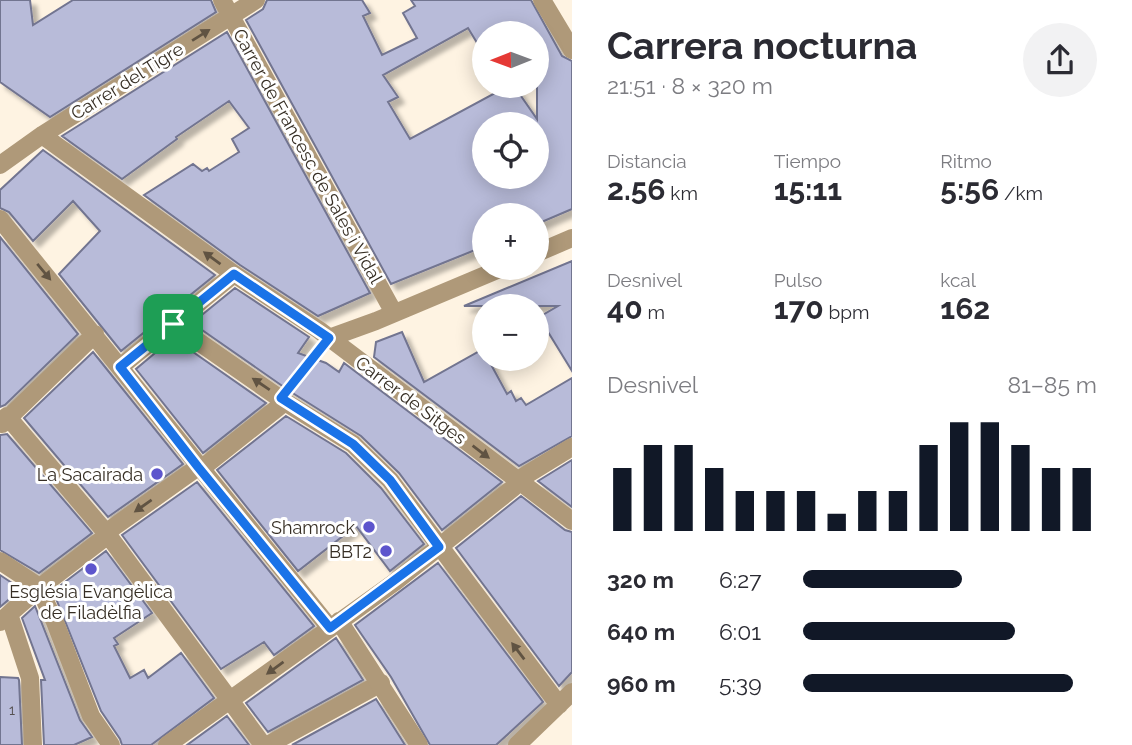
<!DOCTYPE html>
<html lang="es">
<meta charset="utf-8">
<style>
body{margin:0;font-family:Raleway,sans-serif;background:#f2f2f3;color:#2b2b33;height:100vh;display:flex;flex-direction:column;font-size:26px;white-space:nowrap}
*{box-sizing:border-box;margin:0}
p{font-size:23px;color:#7c7c81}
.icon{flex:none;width:38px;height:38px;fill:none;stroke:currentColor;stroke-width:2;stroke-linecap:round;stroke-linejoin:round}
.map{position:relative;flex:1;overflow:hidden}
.panel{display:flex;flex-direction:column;background:#fff;width:560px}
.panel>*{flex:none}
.needle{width:46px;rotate:269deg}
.buttons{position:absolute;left:472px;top:21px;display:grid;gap:14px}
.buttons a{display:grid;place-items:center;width:77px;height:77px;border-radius:50%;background:#fff;box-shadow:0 4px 18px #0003;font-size:35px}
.pin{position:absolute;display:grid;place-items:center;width:60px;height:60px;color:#fff;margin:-30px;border-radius:14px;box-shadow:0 4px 10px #0006}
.round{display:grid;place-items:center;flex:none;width:74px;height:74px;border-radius:37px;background:#f2f2f3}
.summary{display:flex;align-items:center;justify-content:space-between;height:119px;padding:0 35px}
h1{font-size:38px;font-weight:700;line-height:52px}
.stats{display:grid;grid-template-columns:repeat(3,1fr);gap:10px;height:119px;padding:7px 35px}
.stats div{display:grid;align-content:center}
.stats b{font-size:30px;font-weight:700}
.stats small{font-size:19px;font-weight:400}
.stats p{font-size:19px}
.chart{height:196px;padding:14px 35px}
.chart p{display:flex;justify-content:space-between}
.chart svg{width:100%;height:126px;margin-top:7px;stroke:#111827;stroke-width:6}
ul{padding:0 35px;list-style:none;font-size:23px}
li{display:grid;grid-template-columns:112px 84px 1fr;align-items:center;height:52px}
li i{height:18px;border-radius:9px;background:#111827}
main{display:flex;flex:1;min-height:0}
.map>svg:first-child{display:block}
</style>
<main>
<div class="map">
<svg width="572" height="745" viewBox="0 0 572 745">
<defs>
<filter id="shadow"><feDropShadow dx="6" dy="6" stdDeviation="2" flood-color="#0004"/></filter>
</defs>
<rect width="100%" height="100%" fill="#fef3e2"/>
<path fill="#b8bbd9" stroke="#727490" stroke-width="2" fill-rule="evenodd" filter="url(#shadow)" d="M0,0H30L33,25L73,0H211L216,12L50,117L0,82Z
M267,0H362L370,13L363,16L382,55L417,38L403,13L415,6L411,0H531L562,56L572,61V209L537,224V215H485V246L391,284L246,20L263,9ZM468,28L485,56V33H537V119L514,86H508L410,139L388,102L398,97L383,75ZM485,124H537V177H485Z
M227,32L370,293L318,316L240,265L144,195L193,164L202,171L207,168L209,171L239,152L232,139L249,128L229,101L176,137L177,139L122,179L62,136Z
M43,150L215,275L121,351L59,274L100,231L73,201L33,241L9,212L0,208V190Z
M0,237L78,334L5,405L0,407Z
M572,261V371L545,327L541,316L558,306H464Z
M235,288L309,337L298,353L326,363L339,372L344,363L502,482L442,530L399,473L361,436L291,392L192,323Z
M402,332L424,382L485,348V359H488L507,394L511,391L516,401L521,398L526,405L572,378V436L519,466L374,357L376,342Z
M173,338L266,403L203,453L136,369Z
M93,352L183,464L108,517L24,418Z
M286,416L346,453L381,488L424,544L390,571L356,526L298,571L217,470Z
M7,434L92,533L39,573L0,550V435Z
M572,460V507L538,481Z
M197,482L314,626L274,655L264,642L221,669L122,535Z
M521,496L565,530L572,532V672L559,686L456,548Z
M106,551L152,613L114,638L118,644L114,646L130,678L144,670L148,678L181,653L214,698L151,745H122L120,739L101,711L53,591Z
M438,563L543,702L496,745H430L391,677L355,625Z
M0,575L21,589L0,607Z
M35,606L80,720L92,737L74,745H44L41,680H45L22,618Z
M336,638L363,680L268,732L246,703Z
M0,677L18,678L19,680L22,745H0Z
M376,699L405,745H292Z
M227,716L249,745H187Z"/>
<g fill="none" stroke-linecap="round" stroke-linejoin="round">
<path stroke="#9c9385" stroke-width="3.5" stroke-dasharray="7 3.5" stroke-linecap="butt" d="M291,385L317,353"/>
<path stroke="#af9979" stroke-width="18" d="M198,467L207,464L285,402
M9,614L30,678L33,745
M0,622L39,588
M268,745L381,683"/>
<path stroke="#af9979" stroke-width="18" d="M222,0L394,313
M542,0L572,50
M42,135L234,274L319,330L572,521
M0,165L42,135L256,0
M0,219L330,628
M537,253L572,238
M173,324L285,402L353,444L390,480L559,705
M329,338L376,321L502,268
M120,367L234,274
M7,416L108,535L263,745
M2,424L95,334
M0,561L38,586L55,622L91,716L111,745
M39,588L108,535L111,529L198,467
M339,621L419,745
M167,745L395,582L513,488L518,480L572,447
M517,745L572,692"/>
</g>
<defs><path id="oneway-solid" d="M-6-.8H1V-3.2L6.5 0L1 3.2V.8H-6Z" transform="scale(1.75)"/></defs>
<g fill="#605342">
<use href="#oneway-solid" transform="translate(201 35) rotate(-32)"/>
<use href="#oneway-solid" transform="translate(212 258) rotate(-144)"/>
<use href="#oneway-solid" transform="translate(44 272) rotate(50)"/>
<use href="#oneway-solid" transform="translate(261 384) rotate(-146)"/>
<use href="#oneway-solid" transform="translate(481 452) rotate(37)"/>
<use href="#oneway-solid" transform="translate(143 506) rotate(145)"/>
<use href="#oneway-solid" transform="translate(518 651) rotate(-127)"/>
<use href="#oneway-solid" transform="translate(275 668) rotate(144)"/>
</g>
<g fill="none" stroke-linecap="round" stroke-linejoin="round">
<defs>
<path id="route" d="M234,274L329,338L281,398L353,444L390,480L439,547L330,628L198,467L120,367Z"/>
</defs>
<use href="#route" stroke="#fff" stroke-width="14"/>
<use href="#route" stroke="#1a73e8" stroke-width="9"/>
</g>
<g fill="#5d55cd" stroke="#fff" stroke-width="2.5">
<circle cx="157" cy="474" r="7"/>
<circle cx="369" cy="527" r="7"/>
<circle cx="386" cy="551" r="7"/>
<circle cx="91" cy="569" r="7"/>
</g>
<g text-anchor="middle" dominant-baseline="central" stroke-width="6" stroke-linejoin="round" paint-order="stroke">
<g font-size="14" fill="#565151">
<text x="12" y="710">1</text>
</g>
<g font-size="18" fill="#362e24" stroke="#fff">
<text transform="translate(127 81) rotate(-32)">Carrer del Tigre</text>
<text transform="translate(308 156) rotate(61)">Carrer de Francesc de Sales i Vidal</text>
<text transform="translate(411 400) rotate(37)">Carrer de Sitges</text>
</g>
<g font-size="18" fill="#362e24" stroke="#fff" text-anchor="end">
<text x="143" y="474">La Sacairada</text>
<text x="355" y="527">Shamrock</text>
<text x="372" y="551">BBT2</text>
<text x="91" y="591" text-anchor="middle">Església Evangèlica<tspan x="91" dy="21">de Filadèlfia</tspan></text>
</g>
</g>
</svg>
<div class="buttons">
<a><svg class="needle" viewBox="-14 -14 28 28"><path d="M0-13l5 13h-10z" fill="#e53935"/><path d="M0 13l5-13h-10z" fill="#7c7c81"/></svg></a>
<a><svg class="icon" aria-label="locate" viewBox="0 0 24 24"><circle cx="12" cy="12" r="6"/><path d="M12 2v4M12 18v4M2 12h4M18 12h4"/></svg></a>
<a>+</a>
<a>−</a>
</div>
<div class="pin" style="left:173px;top:324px;background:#1e9e55"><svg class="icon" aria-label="arrive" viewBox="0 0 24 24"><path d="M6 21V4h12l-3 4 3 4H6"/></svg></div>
</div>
<section class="panel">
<div class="summary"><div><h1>Carrera nocturna</h1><p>21:51 · 8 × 320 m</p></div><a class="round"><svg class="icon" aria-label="share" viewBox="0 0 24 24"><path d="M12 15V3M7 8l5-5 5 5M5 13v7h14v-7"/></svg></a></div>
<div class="stats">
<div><p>Distancia</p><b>2.56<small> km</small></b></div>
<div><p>Tiempo</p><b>15:11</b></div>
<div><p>Ritmo</p><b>5:56<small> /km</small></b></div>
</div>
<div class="stats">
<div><p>Desnivel</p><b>40<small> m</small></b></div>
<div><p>Pulso</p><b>170<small> bpm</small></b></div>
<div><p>kcal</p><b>162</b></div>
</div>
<div class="chart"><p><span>Desnivel</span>81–85 m</p>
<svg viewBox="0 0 160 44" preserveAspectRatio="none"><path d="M5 44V22M15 44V14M25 44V14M35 44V22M45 44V30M55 44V30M65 44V30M75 44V38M85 44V30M95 44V30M105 44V14M115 44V6M125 44V6M135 44V14M145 44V22M155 44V22"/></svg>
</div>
<ul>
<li><b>320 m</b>6:27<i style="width:54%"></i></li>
<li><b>640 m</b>6:01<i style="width:72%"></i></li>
<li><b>960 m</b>5:39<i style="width:92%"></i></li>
</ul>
</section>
</main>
